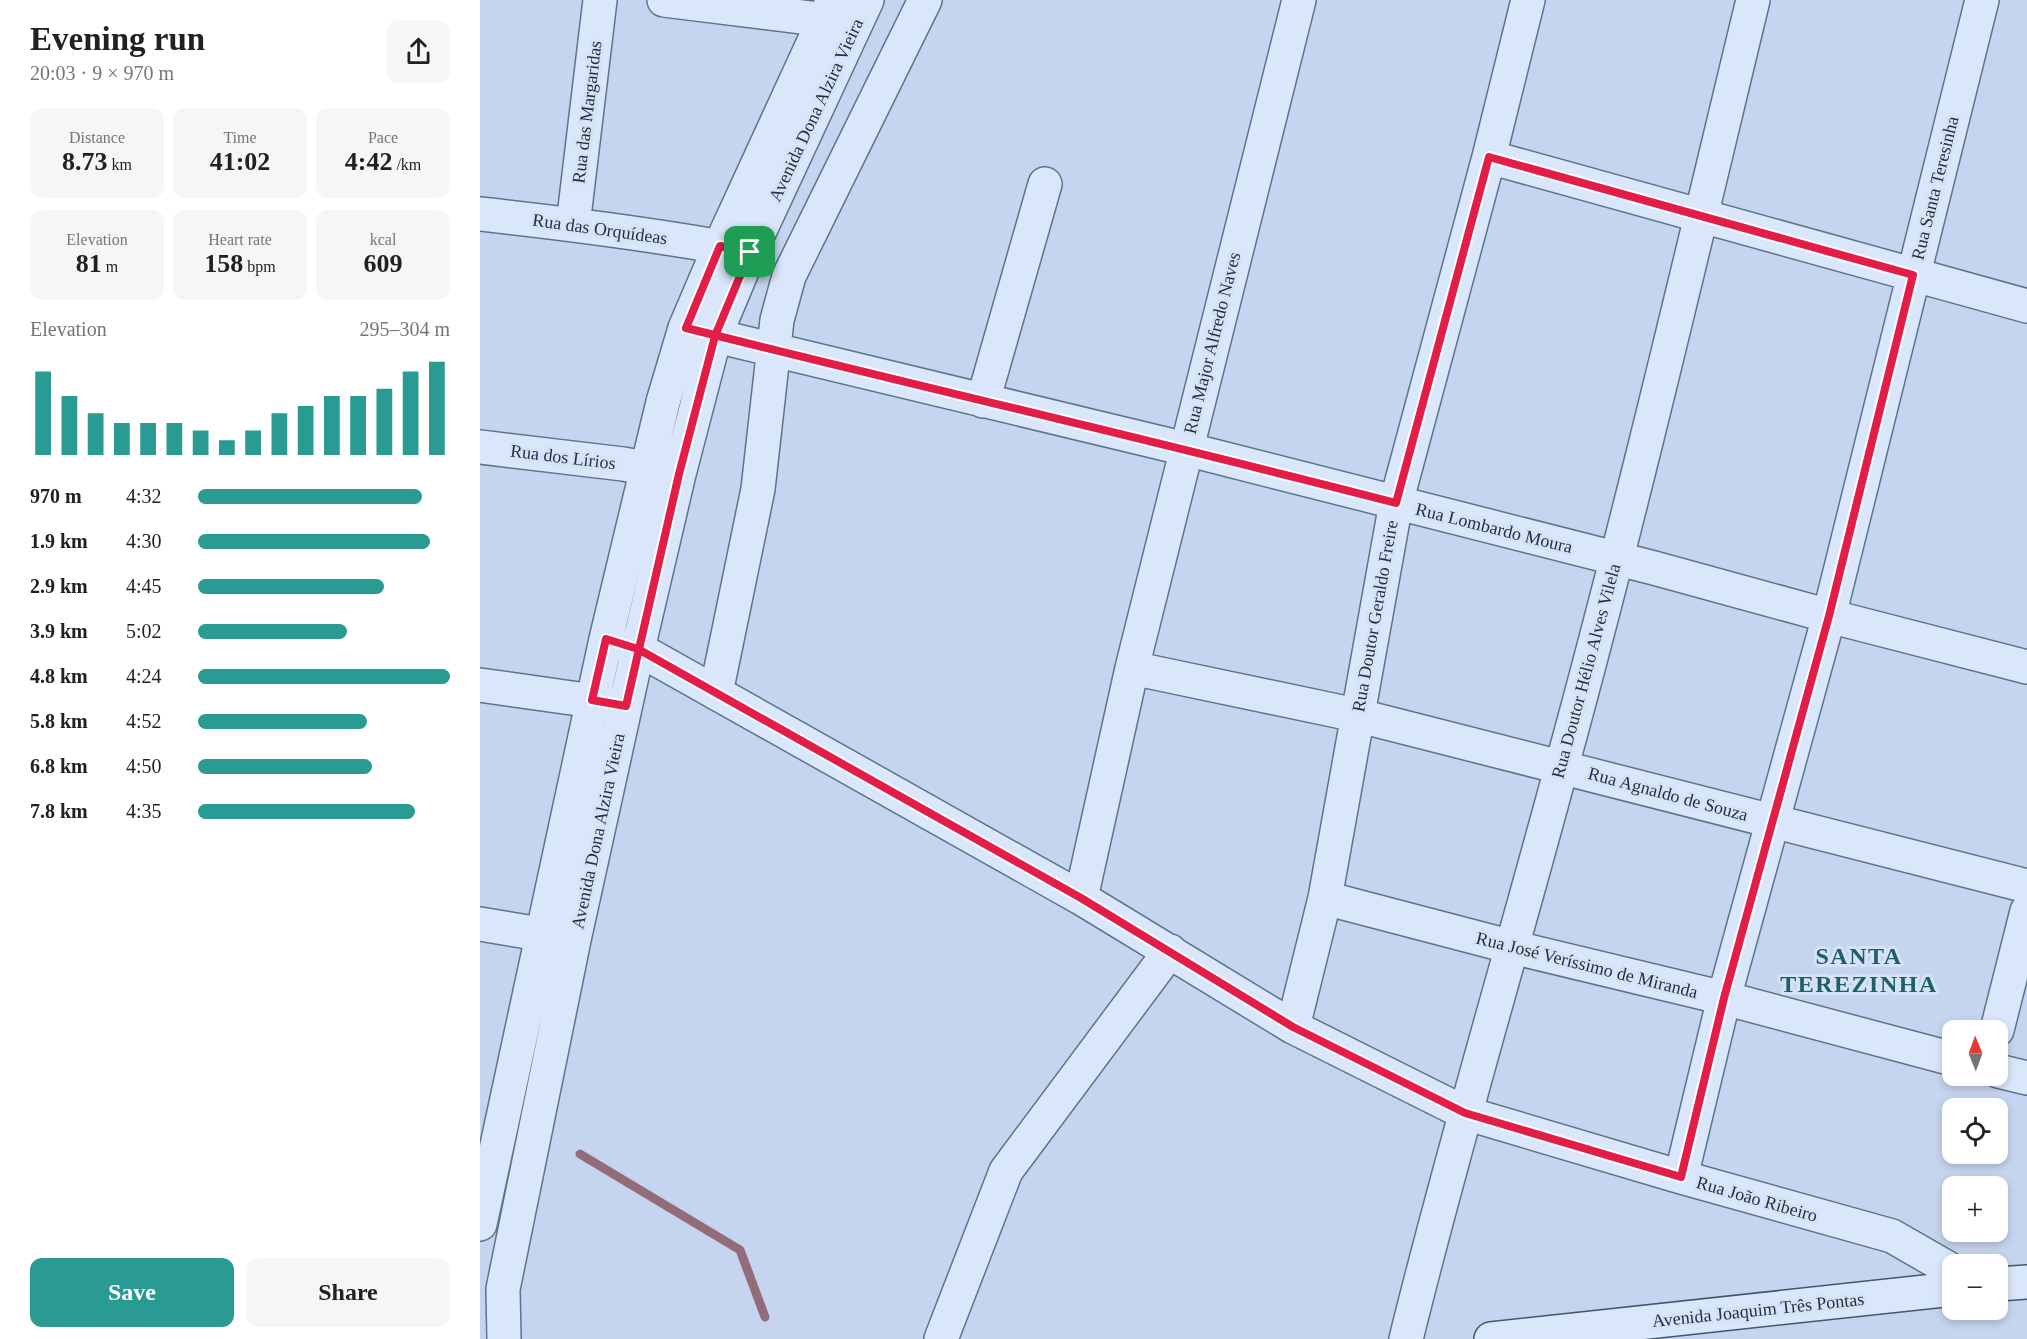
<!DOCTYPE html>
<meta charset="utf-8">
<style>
body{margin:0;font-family:Georgia,serif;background:#f6f6f6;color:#202124;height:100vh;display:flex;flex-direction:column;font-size:22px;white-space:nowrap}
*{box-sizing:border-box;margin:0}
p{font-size:20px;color:#757577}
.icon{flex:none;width:33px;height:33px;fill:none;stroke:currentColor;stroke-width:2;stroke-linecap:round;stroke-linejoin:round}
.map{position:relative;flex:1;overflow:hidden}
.details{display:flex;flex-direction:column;background:#fff;width:480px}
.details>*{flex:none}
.needle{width:39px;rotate:359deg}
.buttons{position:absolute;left:1462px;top:1020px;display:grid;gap:12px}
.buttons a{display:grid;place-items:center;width:66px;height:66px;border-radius:12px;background:#fff;box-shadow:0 3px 9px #0003;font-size:30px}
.pin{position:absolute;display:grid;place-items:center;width:51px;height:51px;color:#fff;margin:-26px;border-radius:12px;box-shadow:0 3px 9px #0006}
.round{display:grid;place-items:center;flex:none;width:63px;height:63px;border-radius:12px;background:#f6f6f6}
.headline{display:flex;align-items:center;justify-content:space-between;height:102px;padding:0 30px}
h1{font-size:33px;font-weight:700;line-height:45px}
.figures{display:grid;grid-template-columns:repeat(3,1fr);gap:9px;height:102px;padding:6px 30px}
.figures div{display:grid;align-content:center;border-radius:12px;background:#f6f6f6;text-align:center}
.figures b{font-size:26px;font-weight:700}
.figures small{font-size:16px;font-weight:400}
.figures p{font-size:16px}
.chart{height:168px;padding:12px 30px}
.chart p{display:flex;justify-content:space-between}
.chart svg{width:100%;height:108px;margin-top:6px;stroke:#2a9b92;stroke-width:6}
.button{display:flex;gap:12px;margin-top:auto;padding:12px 30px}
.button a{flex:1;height:69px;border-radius:12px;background:#2a9b92;color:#fff;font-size:24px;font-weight:700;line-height:69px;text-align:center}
.button a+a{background:#f6f6f6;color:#202124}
ul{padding:0 30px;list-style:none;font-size:20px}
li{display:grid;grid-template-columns:96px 72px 1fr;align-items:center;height:45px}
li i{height:15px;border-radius:8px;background:#2a9b92}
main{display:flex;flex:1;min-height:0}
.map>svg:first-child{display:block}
</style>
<main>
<section class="details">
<div class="headline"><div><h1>Evening run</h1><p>20:03 · 9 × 970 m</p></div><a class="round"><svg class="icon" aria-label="share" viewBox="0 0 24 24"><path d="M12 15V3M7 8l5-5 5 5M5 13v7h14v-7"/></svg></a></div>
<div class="figures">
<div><p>Distance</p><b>8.73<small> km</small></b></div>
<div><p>Time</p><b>41:02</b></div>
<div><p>Pace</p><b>4:42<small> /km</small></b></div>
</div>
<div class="figures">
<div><p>Elevation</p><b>81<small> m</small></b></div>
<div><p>Heart rate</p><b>158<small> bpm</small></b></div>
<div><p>kcal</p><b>609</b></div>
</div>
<div class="chart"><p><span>Elevation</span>295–304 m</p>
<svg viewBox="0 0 160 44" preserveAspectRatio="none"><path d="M5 44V10M15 44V20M25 44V27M35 44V31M45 44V31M55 44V31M65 44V34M75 44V38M85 44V34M95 44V27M105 44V24M115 44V20M125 44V20M135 44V17M145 44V10M155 44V6"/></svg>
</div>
<ul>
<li><b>970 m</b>4:32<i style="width:89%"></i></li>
<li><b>1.9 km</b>4:30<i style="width:92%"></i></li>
<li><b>2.9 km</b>4:45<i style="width:74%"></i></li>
<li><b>3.9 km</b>5:02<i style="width:59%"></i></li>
<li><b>4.8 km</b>4:24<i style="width:100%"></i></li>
<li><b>5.8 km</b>4:52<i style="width:67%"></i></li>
<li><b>6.8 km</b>4:50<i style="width:69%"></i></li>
<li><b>7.8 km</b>4:35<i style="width:86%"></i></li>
</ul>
<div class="button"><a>Save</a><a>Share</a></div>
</section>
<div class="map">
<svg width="1547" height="1339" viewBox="0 0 1547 1339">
<rect width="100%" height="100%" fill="#c6d5ef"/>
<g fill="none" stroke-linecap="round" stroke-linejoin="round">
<path stroke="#926d79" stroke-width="9" d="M100,1154L260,1250L285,1317"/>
<defs>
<path id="minor" d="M184,0L371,23
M1009,157L1547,306
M0,214C90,224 180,235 268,252
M93,225L120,0
M207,329L706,449L1174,568L1349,616L1547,667
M503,401L565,184
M0,447L143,464L194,473
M130,641L158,649L176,659L601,898L813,1027L985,1113L1201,1177L1412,1236L1473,1271
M652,668L876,715L1547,886
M0,685L141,705
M236,693L278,489L297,320L309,276L445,0
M601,898L652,668L819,0
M845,898L1032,947L1244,998L1473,1059
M0,924L90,939
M813,1027L845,898L916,503L1009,157L1048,0
M1517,1030L1547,911
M1518,1071L1547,1078
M1201,1177L1244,998L1349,616L1502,0
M461,1339L526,1171L690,951
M926,1339C973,1148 1030,959 1081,769C1151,514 1211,257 1273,0"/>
<path id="tertiary" d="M0,1224L126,639L183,402L205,328L240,246L353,0
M24,1339L23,1289L94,940L158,649L199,474L235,336L270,252L387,0"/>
<path id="secondary" d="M1518,1284L1547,1282
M1011,1339L1473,1289"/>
</defs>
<use href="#minor" stroke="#5b758b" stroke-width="36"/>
<use href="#tertiary" stroke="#5b758b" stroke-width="36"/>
<use href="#secondary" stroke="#3e596d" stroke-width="36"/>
<use href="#minor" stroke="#dae6fa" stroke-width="33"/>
<use href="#tertiary" stroke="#dae6fa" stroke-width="33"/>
<use href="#secondary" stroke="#dae6fa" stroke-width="33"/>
</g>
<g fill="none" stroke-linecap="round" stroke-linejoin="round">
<defs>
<path id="route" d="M270,252L235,336L199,474L146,706L112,700L126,639L158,649L601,898L813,1027L985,1113L1201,1177L1244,998L1349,616L1433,275L1009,157L916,503C680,442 442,387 206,328L240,246L270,252"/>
</defs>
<use href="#route" stroke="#fff" stroke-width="12"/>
<use href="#route" stroke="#e11d48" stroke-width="8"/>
</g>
<g text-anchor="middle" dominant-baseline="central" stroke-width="6" stroke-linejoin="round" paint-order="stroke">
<g font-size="18" fill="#1f303b" stroke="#d6e2f6">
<text transform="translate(336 110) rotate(-65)">Avenida Dona Alzira Vieira</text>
<text transform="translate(107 112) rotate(-83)">Rua das Margaridas</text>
<text transform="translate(1455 188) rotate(-76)">Rua Santa Teresinha</text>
<text transform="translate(120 229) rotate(8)">Rua das Orquídeas</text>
<text transform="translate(732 343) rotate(-76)">Rua Major Alfredo Naves</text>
<text transform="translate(83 457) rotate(7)">Rua dos Lírios</text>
<text transform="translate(1014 528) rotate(14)">Rua Lombardo Moura</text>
<text transform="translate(895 616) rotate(-80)">Rua Doutor Geraldo Freire</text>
<text transform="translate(1106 671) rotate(-75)">Rua Doutor Hélio Alves Vilela</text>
<text transform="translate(1188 794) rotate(15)">Rua Agnaldo de Souza</text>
<text transform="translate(118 831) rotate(-78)">Avenida Dona Alzira Vieira</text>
<text transform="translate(1107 965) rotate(14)">Rua José Veríssimo de Miranda</text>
<text transform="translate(1277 1199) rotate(16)">Rua João Ribeiro</text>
<text transform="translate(1278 1310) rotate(-6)">Avenida Joaquim Três Pontas</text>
</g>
<g font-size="24" font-weight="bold" letter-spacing="1.5" fill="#1e5f68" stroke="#d6e2f6">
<text x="1379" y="956">SANTA<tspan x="1379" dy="28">TEREZINHA</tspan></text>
</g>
</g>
</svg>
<div class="buttons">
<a><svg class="needle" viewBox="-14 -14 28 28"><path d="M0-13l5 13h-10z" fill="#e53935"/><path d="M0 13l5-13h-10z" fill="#757577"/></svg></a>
<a><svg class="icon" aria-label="locate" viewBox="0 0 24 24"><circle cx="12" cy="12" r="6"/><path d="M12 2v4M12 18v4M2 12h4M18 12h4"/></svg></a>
<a>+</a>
<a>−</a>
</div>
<div class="pin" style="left:270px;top:252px;background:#1e9e55"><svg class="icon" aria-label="arrive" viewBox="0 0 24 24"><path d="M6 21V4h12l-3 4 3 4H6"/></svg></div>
</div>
</main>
